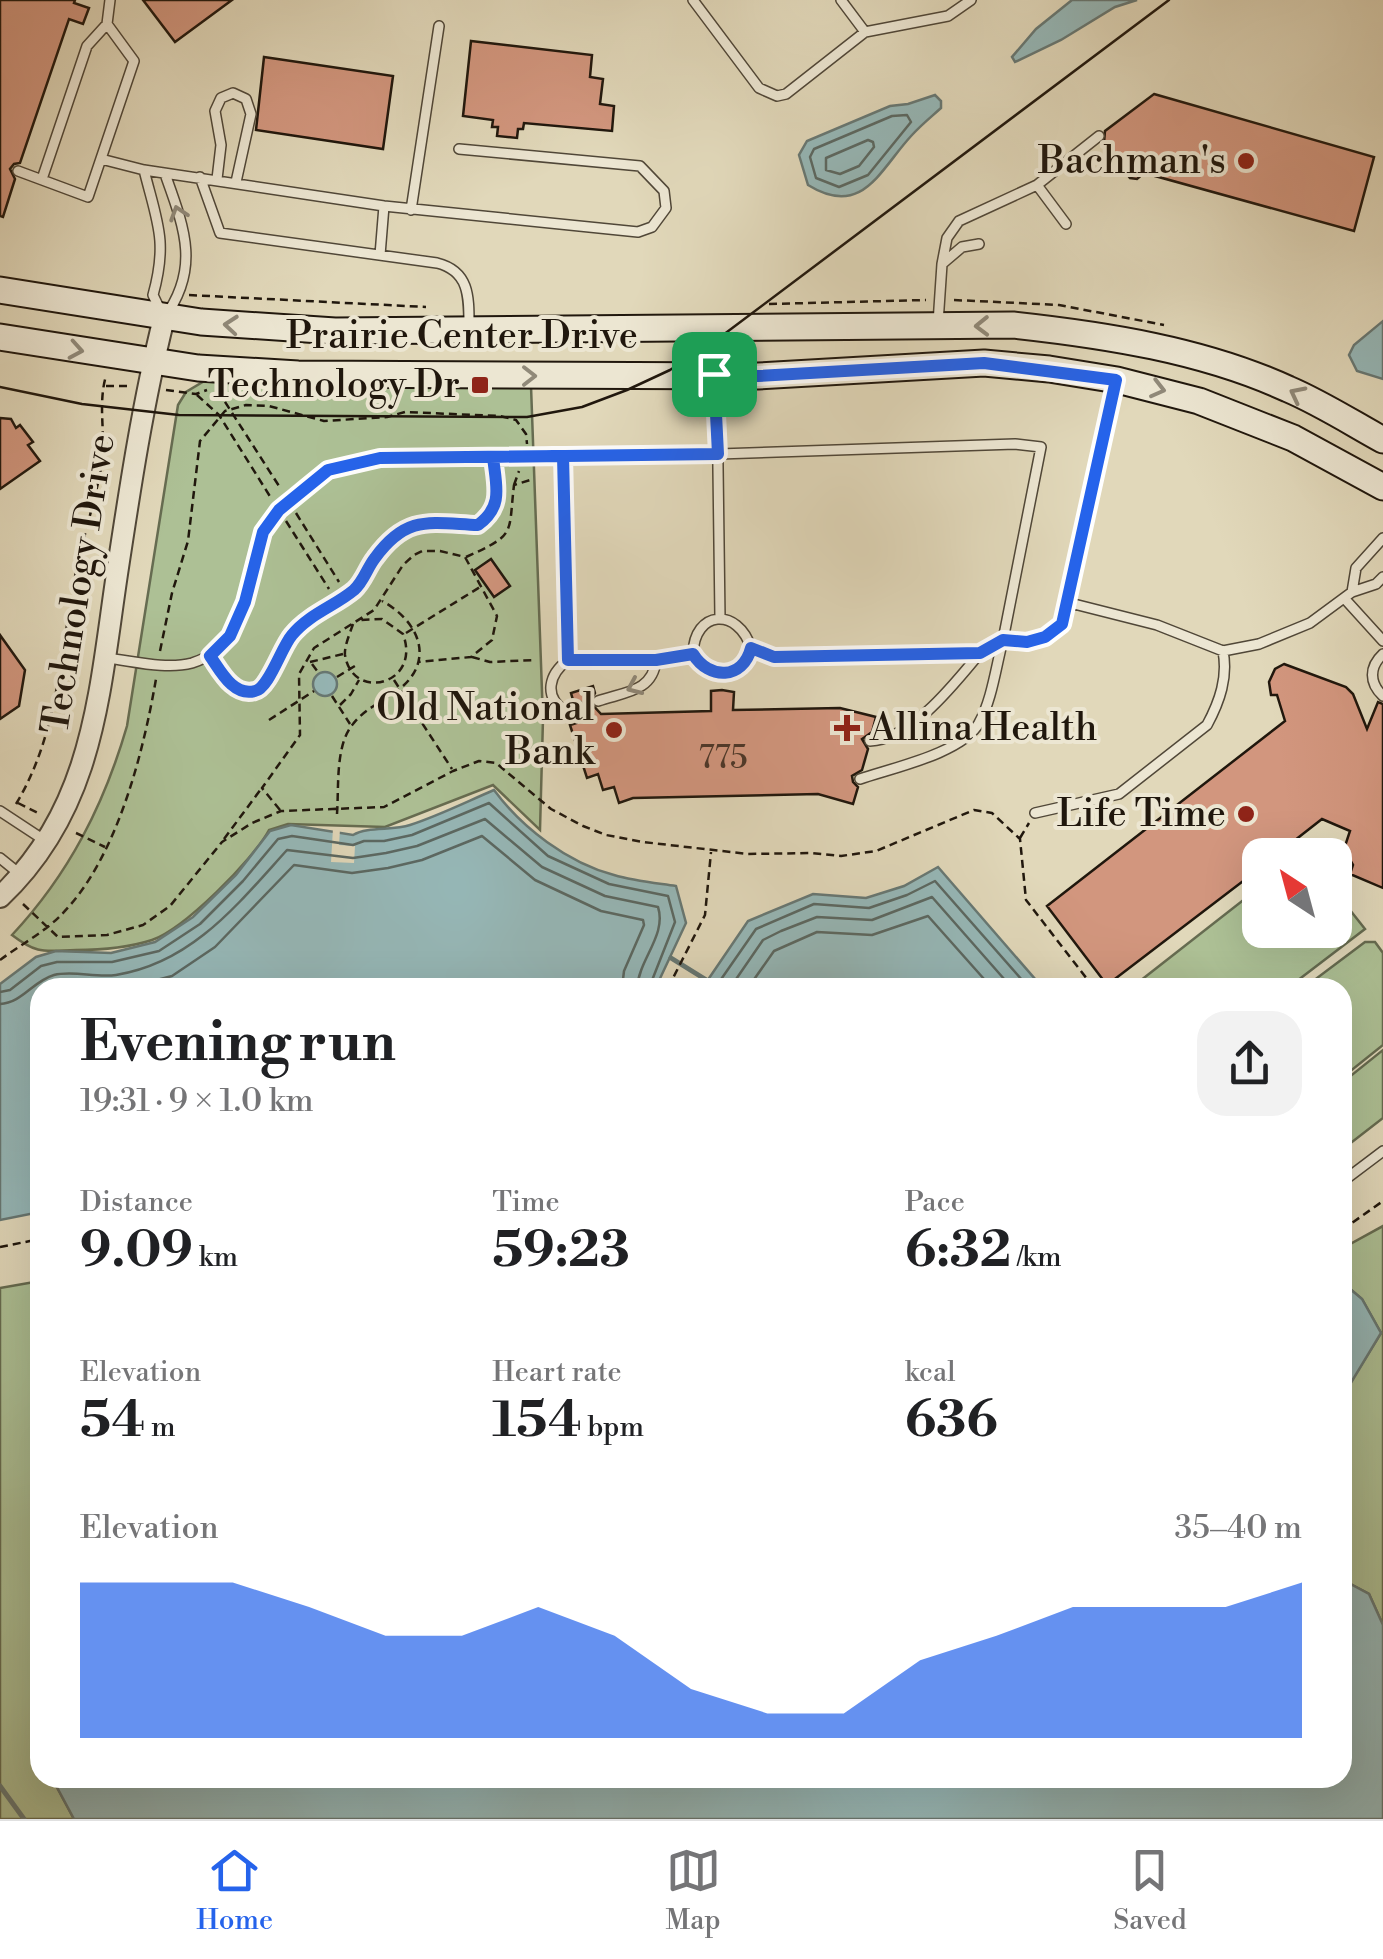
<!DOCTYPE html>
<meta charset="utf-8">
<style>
body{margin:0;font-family:"Libre Bodoni",serif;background:#f2f2f2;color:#202124;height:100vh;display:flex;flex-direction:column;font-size:38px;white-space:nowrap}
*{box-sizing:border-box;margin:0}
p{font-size:32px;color:#757577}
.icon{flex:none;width:55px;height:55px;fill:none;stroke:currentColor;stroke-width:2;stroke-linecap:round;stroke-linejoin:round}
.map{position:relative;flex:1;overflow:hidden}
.panel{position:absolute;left:30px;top:978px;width:1322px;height:810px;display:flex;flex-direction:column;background:#fff;border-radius:30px;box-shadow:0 10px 40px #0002}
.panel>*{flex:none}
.needle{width:65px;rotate:324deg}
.controls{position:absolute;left:1242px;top:838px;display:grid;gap:20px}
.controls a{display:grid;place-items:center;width:110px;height:110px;border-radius:20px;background:#fff;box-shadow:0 10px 40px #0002;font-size:50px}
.pin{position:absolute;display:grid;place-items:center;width:85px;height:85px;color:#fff;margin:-42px;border-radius:20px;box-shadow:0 5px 15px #0006}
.round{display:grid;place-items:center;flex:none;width:105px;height:105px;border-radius:30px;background:#f2f2f2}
.head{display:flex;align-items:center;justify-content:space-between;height:170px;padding:0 50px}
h1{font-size:55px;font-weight:800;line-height:75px}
.stats{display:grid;grid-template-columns:repeat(3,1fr);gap:15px;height:170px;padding:10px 50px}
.stats div{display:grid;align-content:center}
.stats b{font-size:50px;font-weight:800}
.stats small{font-size:28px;font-weight:400}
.stats p{font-size:28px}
.chart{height:280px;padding:20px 50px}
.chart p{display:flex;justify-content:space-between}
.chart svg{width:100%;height:180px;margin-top:10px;fill:#2563eb;opacity:.7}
.tabs{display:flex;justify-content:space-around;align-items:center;height:140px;border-top:2px solid #e0e0e0;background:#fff;font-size:28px;color:#757577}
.tabs a{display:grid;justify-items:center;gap:5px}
.tabs .active{color:#2563eb}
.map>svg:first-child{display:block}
</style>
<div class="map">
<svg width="1383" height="1819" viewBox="0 0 1383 1819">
<rect width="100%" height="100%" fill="#e1d8ba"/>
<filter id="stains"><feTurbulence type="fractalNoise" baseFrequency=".002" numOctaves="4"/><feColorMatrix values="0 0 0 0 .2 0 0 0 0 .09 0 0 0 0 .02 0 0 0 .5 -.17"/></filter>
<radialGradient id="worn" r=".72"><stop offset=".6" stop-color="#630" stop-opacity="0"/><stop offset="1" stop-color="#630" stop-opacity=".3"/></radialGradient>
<path fill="#adc095" stroke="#666c51" stroke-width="2.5" d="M206,380L531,386L543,719L540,830L493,785L385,827L288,824L269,830C253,860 184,929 152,940C127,948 102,950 76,950C44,951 38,955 12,935C69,874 104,805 127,726L178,405L186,392Z
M1260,887V930H1335V891L1365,929L1289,987L1131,988Z
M1365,942H1375L1383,953V1045L1343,1077L1342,988L1305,987Z
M1383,1050V1118L1343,1149V1082Z
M1383,1226V1625L1369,1594L1343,1580L1342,1396L1381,1333L1362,1299L1343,1283V1248Z
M40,1281V1696L33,1739L40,1753V1778H52L74,1819H0V1288Z"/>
<path fill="#96b8b8" stroke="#677874" stroke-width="2.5" d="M1072,0H1137L1115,7L1061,40L1015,62L1012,57L1036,29Z
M935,95L941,101V108C931,117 921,125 912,135C880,169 863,219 808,185L799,155L807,141L890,106L908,104Z
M1383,321V379L1357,371L1349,355L1354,345Z
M313 684a12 12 0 1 1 24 0a12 12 0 1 1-24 0Z
M494,790C522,828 568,863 614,875C634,881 656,883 676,886L686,923L656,987L40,988V1212L0,1220V984L36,957L56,951L111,953L155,942L193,917L236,875L270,831L291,825L353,835C368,826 392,831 410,825C438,816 466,802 494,790Z
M938,867L1042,987H703L748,921L813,894L866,898L904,886Z
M1343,1283L1362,1299L1381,1333L1343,1396Z
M1343,1580L1369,1594L1383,1625V1819H74L52,1778H1342Z"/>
<path fill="#e1d8ba" d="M333,828L340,829L339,845L355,846L354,863L331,862Z"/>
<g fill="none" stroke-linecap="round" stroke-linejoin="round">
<path stroke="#5b6862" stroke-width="2.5" d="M907,115L911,122L868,175L839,187L816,178L810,157L814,149L892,116Z
M868,140L873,142L874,147L859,166L840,174L826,170V158Z
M126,988L172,976L215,947L294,865L352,873L388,868L422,860L482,836L535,880L601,911L643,920L644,925L624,971L622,988
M715,988L756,929L814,904L869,908L907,895L935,881L1029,988
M730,988L763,940L781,931L817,917L872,920L932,897L1012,988
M748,988L774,951L817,932L872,935L928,916L992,988
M0,992L10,990L41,966L57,962H112L159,951L200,924L243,881L278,839L292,836L353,845L364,841H384L412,835L489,803L548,856L609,884L668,896L675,922L649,988
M0,1004C22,1003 33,981 54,975C73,970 95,978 116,975C192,963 238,904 287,850L353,858L386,853L417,846L485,819L542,867L605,896L658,907C667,935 639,959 637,988"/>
<path stroke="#677874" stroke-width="5" d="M671,958L708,981
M0,1786L24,1819"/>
</g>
<path fill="#d2967e" stroke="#20170d" stroke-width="2.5" d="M0,0H75L74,3L89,8L83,24L69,19L20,163L14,164L10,169L15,179L3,217L0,216Z
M143,0H232L175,42Z
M471,41L592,55L590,77L603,79L600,104L614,106L612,131L524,123L523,129H518L517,138L497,136L498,127H492L493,120L463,116Z
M264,57L393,76L383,149L256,130Z
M1154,94L1374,157L1354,231L1144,173L1137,179L1130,178L1104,143L1105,131Z
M0,418L11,419L16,428L20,425L33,442L28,445L40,461L0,489Z
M491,559L510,586L494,597L475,570Z
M0,635L25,670L19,706L0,719Z
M1284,664L1346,687L1353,694L1367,729L1378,702L1383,704V888L1350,874L1353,865L1344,849L1350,831L1322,819L1276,855H1260V887L1251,875L1107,985L1047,906L1285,721L1277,695H1271L1269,682L1275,669Z
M593,686L595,693L590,702L601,714L711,711V691L722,690L734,692L733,710L840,708L876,717L872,732L862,739L868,749L862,770L852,776L853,782L858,787L853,804L818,794L633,798L619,803L614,787L603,790L598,774L587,778L570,725L580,722L578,716L584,709L581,702L573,700L571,693Z"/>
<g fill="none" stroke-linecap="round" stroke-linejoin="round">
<defs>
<path id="service" d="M693,0L759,88L777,96L786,94L865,32L948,16L971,0
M841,0L865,32
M101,159L144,170L384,206L638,232L652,227L666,208L664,191L640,166L459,149
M144,170C157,222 168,241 153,295L164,318C201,268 184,227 165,174
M18,171L88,197L134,61L107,24
M200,177L220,233L437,263C469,271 469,296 469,325
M42,179L87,46L107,24L110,0
M217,179L221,145L215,111L221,98L233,93L246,99L251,114L236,182
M1037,185L1066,224
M411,210L439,26
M380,255L384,206
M942,264L947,238L959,221L1037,185L1099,136
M938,323L942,264L962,247L979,244
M713,331L717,393L720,618
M1352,592L1356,568L1383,538
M1344,598L1383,641
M1070,603L1157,625L1223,651L1259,644L1310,623L1352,592L1376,584L1383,577
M693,654C694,610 738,607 751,648
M1383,654C1369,667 1369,683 1383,696
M210,656C223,675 232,690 257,691C275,677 277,652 293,634C310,614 335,606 355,589C365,581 368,568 375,557C407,514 431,522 478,525C504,506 496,487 493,457
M107,658C133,661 166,670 192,663C248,646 245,580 263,534C281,487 335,465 381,458L719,454L1015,444L1041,447L1003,640L980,653L774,657L751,648C743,681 709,680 693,654L656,660H568L563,456
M568,660C549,674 543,696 565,711L576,708
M598,701C624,692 653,692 656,660
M870,741C911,740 955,683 980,653
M860,779C892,768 963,753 979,723C992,700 996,666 1003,640C1040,643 1057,640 1070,603L1116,382
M0,811L44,840
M1035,813L1119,794L1207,725C1220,701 1228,677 1223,651
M0,858L21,875
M1342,1182L1383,1151"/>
<path id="tertiary" d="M0,897C94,808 99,694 117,574C130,488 143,402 164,318"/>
<path id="secondary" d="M0,290L201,322L335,331L1013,325C1105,335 1203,350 1288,389C1321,403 1352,423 1383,440
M0,337L198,368L298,374L758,376L984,363L1049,369L1117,380L1199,401L1293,438L1383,487"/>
</defs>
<use href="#service" stroke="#504738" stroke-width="12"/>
<use href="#tertiary" stroke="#504738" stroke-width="24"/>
<use href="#secondary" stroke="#20170d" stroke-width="29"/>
<path stroke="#20170d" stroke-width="2.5" stroke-dasharray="8 5" stroke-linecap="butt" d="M189,295L426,307
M954,300L1059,305L1164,325
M769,304L926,300
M106,386H128
M166,390L196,394L207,390
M218,391L279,486
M197,395L219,415L271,498
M514,485L519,471
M296,513L339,582
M286,521L329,589
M466,557C517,534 508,535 514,485L530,480
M353,624C350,633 344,647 345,655C352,702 422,685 403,634L382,619L361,620
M406,633L480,587
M160,651L172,593L188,541L200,441L225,411L246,405L269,406L324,421L387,417L405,412L500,416L516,420L526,434L527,444
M472,657L490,662L535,660
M310,662L343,654
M312,664L318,672
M337,677L358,664
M394,680L452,769
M332,696L350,724
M340,705L351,694L359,680
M269,720L314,691
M18,803L38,813
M16,804C57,736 60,659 74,582C81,543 94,506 101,468C107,438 97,406 106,376
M280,810L262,788L300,735L299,674L314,648L374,610L403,565L414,555L422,551H440L465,557L497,616L492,640L471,657L418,662
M337,814C339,787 335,745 353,724C366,707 387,700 402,687C436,657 416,619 382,601
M76,833L105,847
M1020,838L1029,823
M224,839L261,789
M23,904L58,937L107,935L143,925L170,906L222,842L252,823L281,811L384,807L453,771L479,761L496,763L551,809L583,826L606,835L643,842L748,854L811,853L841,856L876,851L974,810L992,813L1020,839L1026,900L1094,988
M0,960C20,945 45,932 62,914C117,858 143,754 156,679
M668,988L705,915L711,852
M1342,1230L1383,1201
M0,1247L40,1239"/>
<use href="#service" stroke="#ece6d2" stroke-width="9"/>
<use href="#tertiary" stroke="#ece6d2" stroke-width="20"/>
<use href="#secondary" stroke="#ece6d2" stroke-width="25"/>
<path stroke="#20170d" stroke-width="2.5" d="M0,387L82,404L179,415L527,417L582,407L627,390L670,370L719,338L1169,0"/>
</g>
<defs><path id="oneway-chevron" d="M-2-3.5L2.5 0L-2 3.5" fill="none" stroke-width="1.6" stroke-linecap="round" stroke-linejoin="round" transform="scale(2.5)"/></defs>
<g stroke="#908979">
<use href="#oneway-chevron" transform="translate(178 213) rotate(-108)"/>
<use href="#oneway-chevron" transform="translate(231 325) rotate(-175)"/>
<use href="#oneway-chevron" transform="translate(982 326) rotate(179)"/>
<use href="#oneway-chevron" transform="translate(76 350) rotate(10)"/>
<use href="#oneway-chevron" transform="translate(529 376)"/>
<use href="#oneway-chevron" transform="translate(1158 389) rotate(14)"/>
<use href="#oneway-chevron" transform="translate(1297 394) rotate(-153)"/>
<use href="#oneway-chevron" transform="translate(634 687) rotate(156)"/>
</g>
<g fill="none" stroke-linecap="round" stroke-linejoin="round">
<defs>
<path id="route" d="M714,374L718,454C643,455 568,456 493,457C496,486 504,506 478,525C431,523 407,514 375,558C367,568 364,581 354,590C335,606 309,614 292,635C281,648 269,688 255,691C233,697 220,670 210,656L230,636L245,602L263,532L279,510L328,470L380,458L563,456L568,660H656L693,654C709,680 743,680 751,648L774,657L980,653L1003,640L1027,642L1045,637L1062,624L1116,380L984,363L758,376L714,374"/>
</defs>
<use href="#route" stroke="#fff" stroke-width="20"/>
<use href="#route" stroke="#2563eb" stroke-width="12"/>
</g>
<g fill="#8f2418" stroke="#ece6d2" stroke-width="4">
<circle cx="1246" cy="161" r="10"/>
<rect x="470" y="375" width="20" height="20" rx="5"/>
<path d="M842 713h10v10h10v10h-10v10h-10v-10h-10v-10h10z"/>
<circle cx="614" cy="730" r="10"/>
<circle cx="1246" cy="814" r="10"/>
</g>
<g text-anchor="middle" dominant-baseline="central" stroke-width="8" stroke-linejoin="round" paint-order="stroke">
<g font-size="32" fill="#4c3729">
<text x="723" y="758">775</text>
</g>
<g font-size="38" fill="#20170d" stroke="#ece6d2" text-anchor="end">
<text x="1226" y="161">Bachman's</text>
<text x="460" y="385">Technology Dr</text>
<text x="594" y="708">Old National<tspan x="594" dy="44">Bank</tspan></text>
<text x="870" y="728" text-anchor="start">Allina Health</text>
<text x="1226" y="814">Life Time</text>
</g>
<g font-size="38" fill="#20170d" stroke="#ece6d2">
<text x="462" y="336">Prairie Center Drive</text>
<text transform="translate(79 584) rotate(-81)">Technology Drive</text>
</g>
</g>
<rect width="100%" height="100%" filter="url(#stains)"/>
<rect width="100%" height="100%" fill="url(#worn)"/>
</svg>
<div class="controls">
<a><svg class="needle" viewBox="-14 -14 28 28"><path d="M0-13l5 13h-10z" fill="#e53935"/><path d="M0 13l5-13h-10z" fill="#757577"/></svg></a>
</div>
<div class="pin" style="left:714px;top:374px;background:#1e9e55"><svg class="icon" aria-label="arrive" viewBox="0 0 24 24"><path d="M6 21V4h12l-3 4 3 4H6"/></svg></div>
<section class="panel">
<div class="head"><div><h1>Evening run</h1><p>19:31 · 9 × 1.0 km</p></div><a class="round"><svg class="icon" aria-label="share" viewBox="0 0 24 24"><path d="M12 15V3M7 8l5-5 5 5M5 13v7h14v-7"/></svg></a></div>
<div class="stats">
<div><p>Distance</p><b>9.09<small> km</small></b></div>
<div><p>Time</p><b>59:23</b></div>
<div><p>Pace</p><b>6:32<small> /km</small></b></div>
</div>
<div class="stats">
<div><p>Elevation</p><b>54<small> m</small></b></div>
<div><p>Heart rate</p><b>154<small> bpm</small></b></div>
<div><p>kcal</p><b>636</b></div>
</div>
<div class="chart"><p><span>Elevation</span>35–40 m</p>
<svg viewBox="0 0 160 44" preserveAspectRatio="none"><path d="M0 44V6L10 6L20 6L30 12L40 19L50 19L60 12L70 19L80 32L90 38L100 38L110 25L120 19L130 12L140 12L150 12L160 6V44z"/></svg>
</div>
</section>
</div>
<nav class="tabs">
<a class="active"><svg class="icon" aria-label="home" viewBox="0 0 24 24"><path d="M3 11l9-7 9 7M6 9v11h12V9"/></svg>Home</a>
<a><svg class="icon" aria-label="map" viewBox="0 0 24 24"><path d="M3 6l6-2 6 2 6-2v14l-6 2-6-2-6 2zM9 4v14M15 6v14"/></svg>Map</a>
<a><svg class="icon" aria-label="saved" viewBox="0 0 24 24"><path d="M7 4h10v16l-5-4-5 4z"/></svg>Saved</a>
</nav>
